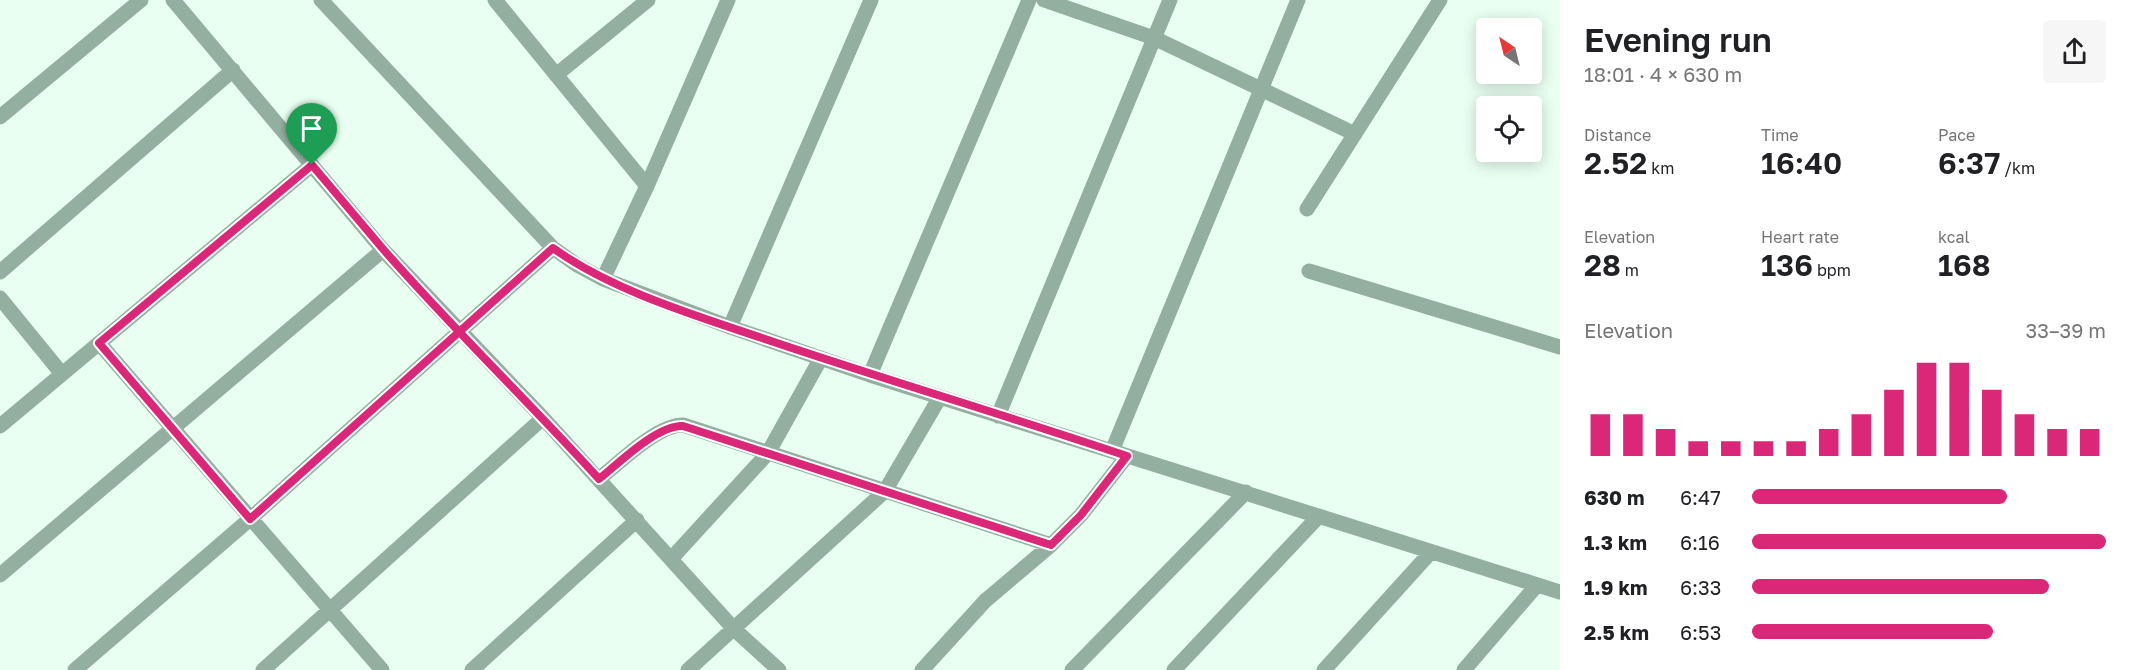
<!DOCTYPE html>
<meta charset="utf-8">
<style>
body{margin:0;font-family:"Golos Text",sans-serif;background:#f6f6f6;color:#202124;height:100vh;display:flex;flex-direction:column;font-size:22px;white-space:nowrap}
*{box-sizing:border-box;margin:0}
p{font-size:20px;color:#757577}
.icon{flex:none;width:33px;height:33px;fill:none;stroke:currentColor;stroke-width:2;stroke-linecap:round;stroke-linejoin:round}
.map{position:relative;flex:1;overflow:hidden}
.sheet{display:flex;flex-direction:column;background:#fff;width:570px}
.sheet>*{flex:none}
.needle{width:39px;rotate:325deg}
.buttons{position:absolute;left:1476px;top:18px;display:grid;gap:12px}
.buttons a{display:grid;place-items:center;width:66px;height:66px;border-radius:6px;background:#fff;box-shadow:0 3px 15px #0003;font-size:30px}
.pin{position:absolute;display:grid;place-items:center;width:51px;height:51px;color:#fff;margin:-62px -26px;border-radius:50% 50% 50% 0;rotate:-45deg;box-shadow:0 0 6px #0007}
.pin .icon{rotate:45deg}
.round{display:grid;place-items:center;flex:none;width:63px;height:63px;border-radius:6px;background:#f6f6f6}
.summary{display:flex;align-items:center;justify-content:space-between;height:102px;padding:0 24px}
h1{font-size:33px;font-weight:600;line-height:45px}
.metrics{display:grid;grid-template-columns:repeat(3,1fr);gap:9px;height:102px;padding:6px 24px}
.metrics div{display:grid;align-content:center}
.metrics b{font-size:30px;font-weight:600}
.metrics small{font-size:16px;font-weight:400}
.metrics p{font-size:16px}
.chart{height:168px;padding:12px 24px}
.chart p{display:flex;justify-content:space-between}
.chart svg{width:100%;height:108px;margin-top:6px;stroke:#db2777;stroke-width:6}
ul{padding:0 24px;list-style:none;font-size:20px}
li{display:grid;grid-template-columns:96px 72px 1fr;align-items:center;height:45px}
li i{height:15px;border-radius:8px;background:#db2777}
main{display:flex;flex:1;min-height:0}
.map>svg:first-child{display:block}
</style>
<main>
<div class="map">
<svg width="1560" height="670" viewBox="0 0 1560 670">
<rect width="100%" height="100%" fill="#e9fff2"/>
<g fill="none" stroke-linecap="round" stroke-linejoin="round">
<path stroke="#92af9f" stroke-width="15" d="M173,0L383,250L543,418L734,629L779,670
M321,0L553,248L577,265L603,279L730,327L870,375L1560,592
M495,0L647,186
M1044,0L1154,38L1355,134
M556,75L648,0
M0,117L141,0
M1307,209L1440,0
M1309,271L1560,347
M0,272L233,70
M603,279L647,186L728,0
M0,298L62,374
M730,327L871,0
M99,343L382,670
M870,375L1029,0
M998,416L1170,0
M0,426L312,165
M1112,451L1298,0
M599,479C619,463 657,425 683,425L1051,545
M671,559L768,453L821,358
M0,575L383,250
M75,670L250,519L553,248
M263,670L543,418
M472,670L637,520
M688,670L885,491L940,397
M922,670L985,601L1051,545L1081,515L1127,456
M1072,670L1246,492
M1174,670L1319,516
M1324,670L1431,552
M1464,670L1537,585"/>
</g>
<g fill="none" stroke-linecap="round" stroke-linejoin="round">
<defs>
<path id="route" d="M312,165C336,193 359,221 383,249C452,328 528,401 599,479C619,463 657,425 683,426L1051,545L1081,515L1127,456C1005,415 883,379 762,338C694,315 611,290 553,248L250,519L99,343L312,165"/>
</defs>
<use href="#route" stroke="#fff" stroke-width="12"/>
<use href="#route" stroke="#db2777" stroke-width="8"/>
</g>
</svg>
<div class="buttons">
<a><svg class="needle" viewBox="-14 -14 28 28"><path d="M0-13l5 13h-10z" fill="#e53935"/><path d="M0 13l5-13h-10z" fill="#757577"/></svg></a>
<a><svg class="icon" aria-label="locate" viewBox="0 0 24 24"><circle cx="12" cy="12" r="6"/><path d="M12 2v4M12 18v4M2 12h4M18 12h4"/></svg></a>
</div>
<div class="pin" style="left:312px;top:165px;background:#1e9e55"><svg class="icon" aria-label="arrive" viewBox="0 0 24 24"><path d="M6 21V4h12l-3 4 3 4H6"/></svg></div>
</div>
<section class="sheet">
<div class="summary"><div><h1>Evening run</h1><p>18:01 · 4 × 630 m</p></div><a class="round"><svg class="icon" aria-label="share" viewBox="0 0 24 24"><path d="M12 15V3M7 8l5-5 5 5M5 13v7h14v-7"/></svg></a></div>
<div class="metrics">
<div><p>Distance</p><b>2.52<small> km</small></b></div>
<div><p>Time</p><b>16:40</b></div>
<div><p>Pace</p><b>6:37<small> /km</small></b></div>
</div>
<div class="metrics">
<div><p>Elevation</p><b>28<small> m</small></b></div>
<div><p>Heart rate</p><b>136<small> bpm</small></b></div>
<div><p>kcal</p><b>168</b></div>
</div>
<div class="chart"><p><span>Elevation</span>33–39 m</p>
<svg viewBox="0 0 160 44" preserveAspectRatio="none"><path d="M5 44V27M15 44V27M25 44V33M35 44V38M45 44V38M55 44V38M65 44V38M75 44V33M85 44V27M95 44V17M105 44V6M115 44V6M125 44V17M135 44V27M145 44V33M155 44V33"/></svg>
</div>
<ul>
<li><b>630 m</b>6:47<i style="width:72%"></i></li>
<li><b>1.3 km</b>6:16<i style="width:100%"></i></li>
<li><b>1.9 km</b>6:33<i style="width:84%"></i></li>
<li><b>2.5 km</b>6:53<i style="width:68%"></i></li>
</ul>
</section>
</main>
